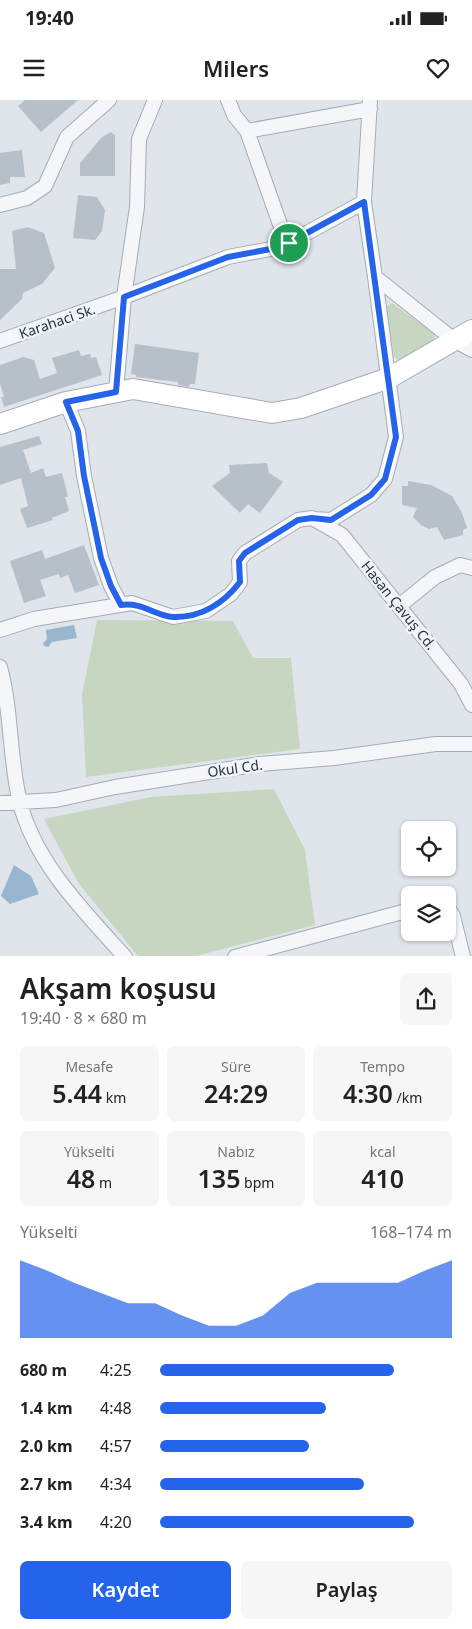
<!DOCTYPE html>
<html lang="tr">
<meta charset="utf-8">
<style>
body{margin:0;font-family:"Noto Sans",sans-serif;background:#f6f6f6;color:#222;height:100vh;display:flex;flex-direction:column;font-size:19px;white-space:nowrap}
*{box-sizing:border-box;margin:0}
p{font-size:16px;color:#767676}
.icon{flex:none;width:28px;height:28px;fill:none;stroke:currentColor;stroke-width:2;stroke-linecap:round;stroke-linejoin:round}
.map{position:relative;height:856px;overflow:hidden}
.sheet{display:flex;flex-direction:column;background:#fff;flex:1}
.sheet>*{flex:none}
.tools{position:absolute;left:401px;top:721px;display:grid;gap:10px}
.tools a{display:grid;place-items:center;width:55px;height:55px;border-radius:8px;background:#fff;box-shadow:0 1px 4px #0004;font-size:25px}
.pin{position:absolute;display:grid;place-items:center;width:42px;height:42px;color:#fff;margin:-21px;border:2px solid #fff;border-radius:50%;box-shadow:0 1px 5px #0007}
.round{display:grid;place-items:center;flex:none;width:52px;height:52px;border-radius:8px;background:#f6f6f6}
.summary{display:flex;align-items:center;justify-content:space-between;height:85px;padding:0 20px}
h1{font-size:28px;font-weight:600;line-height:38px}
.metrics{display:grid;grid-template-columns:repeat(3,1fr);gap:8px;height:85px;padding:5px 20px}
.metrics div{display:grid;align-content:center;border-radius:8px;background:#f6f6f6;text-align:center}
.metrics b{font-size:25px;font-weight:600}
.metrics small{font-size:14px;font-weight:400}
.metrics p{font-size:14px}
.chart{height:140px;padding:10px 20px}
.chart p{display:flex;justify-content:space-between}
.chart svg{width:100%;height:90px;margin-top:5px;fill:#2563eb;opacity:.7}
.button{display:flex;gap:10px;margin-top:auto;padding:10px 20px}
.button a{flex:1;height:58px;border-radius:8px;background:#2563eb;color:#fff;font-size:20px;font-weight:600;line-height:58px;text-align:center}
.button a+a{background:#f6f6f6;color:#222}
ul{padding:0 20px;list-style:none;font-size:16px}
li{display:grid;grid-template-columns:80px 60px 1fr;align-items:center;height:38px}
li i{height:12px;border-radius:6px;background:#2563eb}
.status{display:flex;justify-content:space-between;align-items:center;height:35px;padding:0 25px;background:#fff;direction:ltr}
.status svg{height:14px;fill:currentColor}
header{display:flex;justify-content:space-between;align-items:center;height:65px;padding:0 20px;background:#fff;font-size:22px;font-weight:600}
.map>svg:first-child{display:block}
</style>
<div class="status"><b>19:40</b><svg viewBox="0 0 49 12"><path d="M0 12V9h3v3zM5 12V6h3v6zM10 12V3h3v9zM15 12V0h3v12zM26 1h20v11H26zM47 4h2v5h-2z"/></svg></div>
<header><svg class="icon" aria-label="menu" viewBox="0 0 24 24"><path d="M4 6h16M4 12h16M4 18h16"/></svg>Milers<svg class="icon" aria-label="heart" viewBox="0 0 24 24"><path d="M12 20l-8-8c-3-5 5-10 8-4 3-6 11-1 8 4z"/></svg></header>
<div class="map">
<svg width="472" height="857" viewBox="0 0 472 857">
<rect width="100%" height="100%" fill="#e0e5eb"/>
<path fill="#c7d6c1" d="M392,203L435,234L434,242L400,261L394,257L386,207Z
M97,520L233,521L253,558H291L300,649L86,677L82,594Z
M274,689L305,750L315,825L196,856H138L79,784L44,719L151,697Z"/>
<path fill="#98b6ce" d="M74,525L77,538L52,542L48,547L44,546L43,543L47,539L46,530Z
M14,765L31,776L39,794L10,804L1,796Z"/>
<path fill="#b7bfc9" d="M25,0H78L41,32L18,6Z
M111,32L115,35V76H80V63L102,37Z
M22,50L25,77H10V83L0,85V53Z
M78,95L97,97L105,110L102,131L95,140L73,138Z
M28,127L44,133L55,168L42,184L23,193L22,199L0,220V169H16L12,131Z
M135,244L199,253L195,284H190L189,287L178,285V282L136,277V275L131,274Z
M79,250L81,256L90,254L91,258L96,257L102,275L4,307L1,297H4L0,284V265L23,257L34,260L40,279L57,273L52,258Z
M39,336L42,344L23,350L31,373L43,368L46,377L62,373L68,397H65L69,411L52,418L53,420L27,428L20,409L28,406L21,378L0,385V347Z
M267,363L269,373L283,382L260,413L248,404L240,413L212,386L230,373L229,365Z
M408,381L431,385L452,396L462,413L467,428L463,430V435L444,440L437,427L429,429L421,425L413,417L417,408L402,405V386H408Z
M84,445L99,485L75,493L68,475L60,478L59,474L40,480L46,496L24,503L10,461L42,450L45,459Z"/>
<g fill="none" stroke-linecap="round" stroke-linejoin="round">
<defs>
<path id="street" d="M228,0L234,15L247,31L282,130L289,143
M370,0L364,102L375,177L454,240L472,250
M247,31L370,9
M0,105L27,98L45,86L67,37L109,0
M0,241L124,197L228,157L281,147L364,102
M116,292L124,197L137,107L139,39L155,0
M66,302L78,331L84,376L101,458L111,486L121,505
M315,419L331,420L371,395L385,379L396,337L375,177
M399,506L435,477L460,465L472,468
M0,530L34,519L132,503L173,517L206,511L231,494L240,482L239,461L245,453L298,420L312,418L342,435L461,584L472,605
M0,567C12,611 9,658 20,703C36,764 84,811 125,857
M0,703L56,700L115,687L260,664L334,658L436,644H472
M448,808L453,816L463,857
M235,857L410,810"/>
<path id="secondary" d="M0,324L66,302L133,289L272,313L301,308L389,278L472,230"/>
</defs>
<use href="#street" stroke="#a5acb6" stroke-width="16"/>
<use href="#secondary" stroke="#a5acb6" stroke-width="22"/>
<use href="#street" stroke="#f4f6f9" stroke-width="14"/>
<use href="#secondary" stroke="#fff" stroke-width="20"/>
</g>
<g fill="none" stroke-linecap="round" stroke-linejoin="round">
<defs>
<path id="route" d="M364,102L396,337L385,379L371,395L331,420L312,418L298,420L245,453L239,461L240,482C224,503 201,518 173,517C155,516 143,502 121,505L111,486L101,458L84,376L78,331L66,302L116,292L124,197L228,157L281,147Z"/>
</defs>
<use href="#route" stroke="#fff" stroke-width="10"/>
<use href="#route" stroke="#2563eb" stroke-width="6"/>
</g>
<g text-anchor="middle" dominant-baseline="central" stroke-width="5" stroke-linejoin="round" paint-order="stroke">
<g font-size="14" fill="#273444" stroke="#f0f4f8">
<text transform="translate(57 221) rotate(-19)">Karahaci Sk.</text>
<text transform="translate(399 505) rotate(51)">Hasan Çavuş Cd.</text>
<text transform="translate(235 668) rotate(-8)">Okul Cd.</text>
</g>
</g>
</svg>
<div class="tools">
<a><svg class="icon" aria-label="locate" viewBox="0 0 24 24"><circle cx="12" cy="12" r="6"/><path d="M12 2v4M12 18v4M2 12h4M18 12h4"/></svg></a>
<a><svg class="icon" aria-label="layers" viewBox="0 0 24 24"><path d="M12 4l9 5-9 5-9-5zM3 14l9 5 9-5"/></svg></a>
</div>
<div class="pin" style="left:289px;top:143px;background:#1e9e55"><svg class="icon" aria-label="arrive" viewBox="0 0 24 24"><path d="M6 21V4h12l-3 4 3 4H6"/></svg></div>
</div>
<section class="sheet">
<div class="summary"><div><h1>Akşam koşusu</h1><p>19:40 · 8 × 680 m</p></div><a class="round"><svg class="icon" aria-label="share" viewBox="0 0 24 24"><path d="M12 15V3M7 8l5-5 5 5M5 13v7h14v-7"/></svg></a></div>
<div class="metrics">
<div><p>Mesafe</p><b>5.44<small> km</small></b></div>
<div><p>Süre</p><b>24:29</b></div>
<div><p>Tempo</p><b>4:30<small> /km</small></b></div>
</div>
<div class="metrics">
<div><p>Yükselti</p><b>48<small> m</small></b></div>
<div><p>Nabız</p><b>135<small> bpm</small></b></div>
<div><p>kcal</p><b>410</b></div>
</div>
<div class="chart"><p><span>Yükselti</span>168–174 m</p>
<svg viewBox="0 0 160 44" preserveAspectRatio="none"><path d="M0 44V6L10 11L20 17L30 22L40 27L50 27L60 33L70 38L80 38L90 33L100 22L110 17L120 17L130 17L140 17L150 11L160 6V44z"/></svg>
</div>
<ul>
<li><b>680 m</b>4:25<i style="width:80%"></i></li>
<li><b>1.4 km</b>4:48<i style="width:57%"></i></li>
<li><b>2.0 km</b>4:57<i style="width:51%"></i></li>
<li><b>2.7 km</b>4:34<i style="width:70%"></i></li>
<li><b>3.4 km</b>4:20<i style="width:87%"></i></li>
</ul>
<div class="button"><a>Kaydet</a><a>Paylaş</a></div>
</section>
